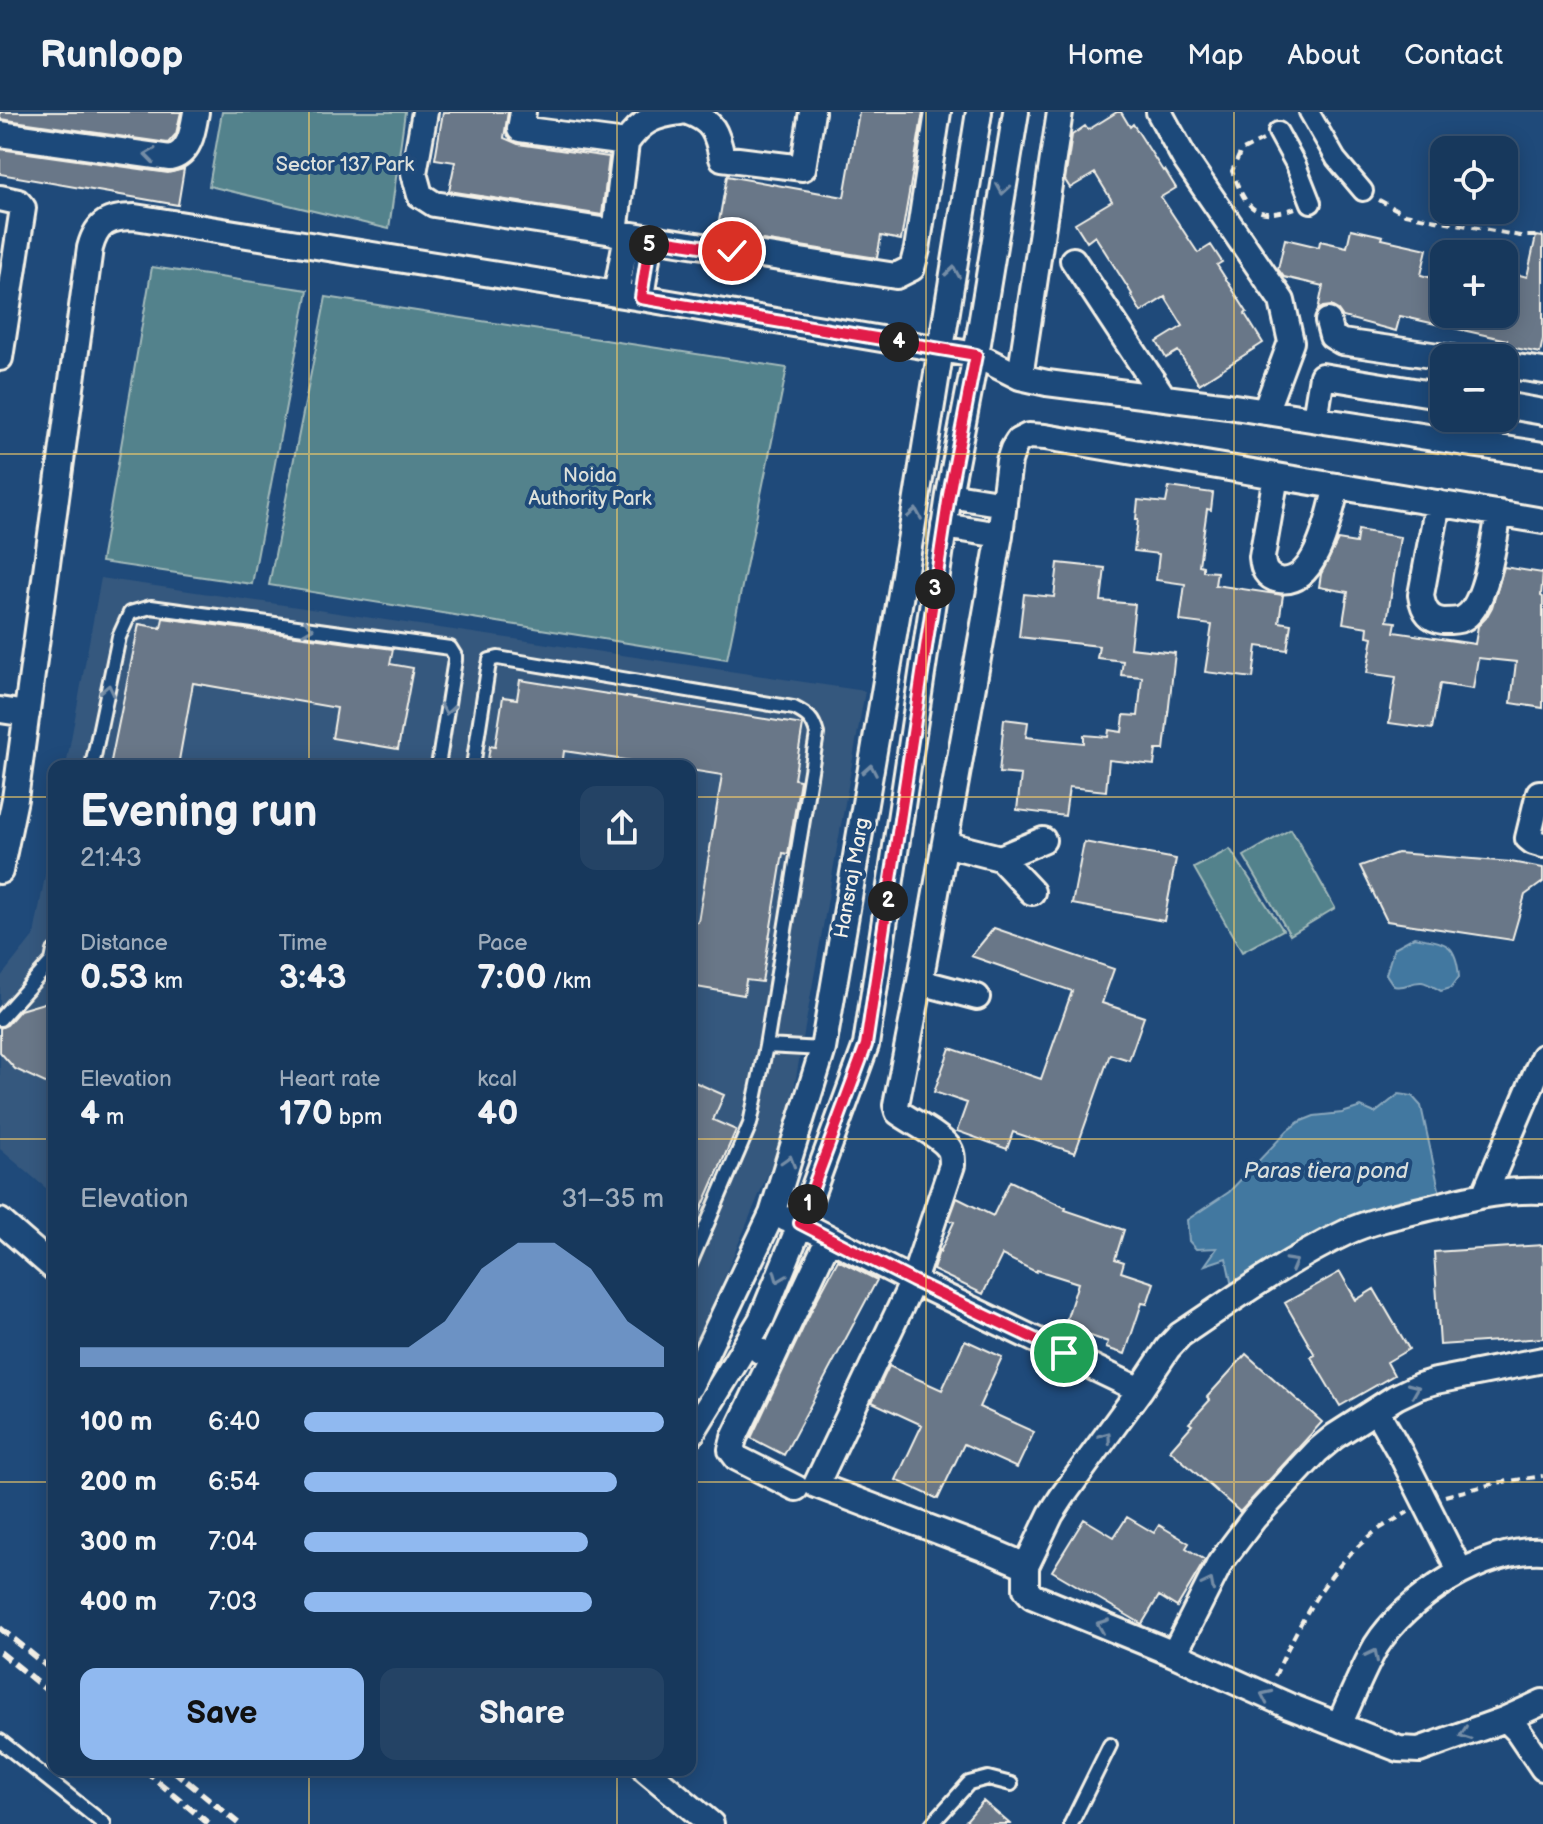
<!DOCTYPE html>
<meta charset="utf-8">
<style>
body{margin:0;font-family:"Balsamiq Sans",sans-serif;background:#244365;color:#f1f3f6;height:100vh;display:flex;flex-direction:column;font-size:30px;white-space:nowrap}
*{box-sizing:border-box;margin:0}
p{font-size:26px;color:#9eacbb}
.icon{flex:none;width:44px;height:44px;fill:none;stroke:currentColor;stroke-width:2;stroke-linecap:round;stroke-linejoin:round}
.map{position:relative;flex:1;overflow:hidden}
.details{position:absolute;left:48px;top:648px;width:648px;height:1016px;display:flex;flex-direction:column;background:#17385c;border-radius:16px;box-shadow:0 4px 20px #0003,0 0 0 2px #365272}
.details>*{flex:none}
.buttons{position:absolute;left:1430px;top:24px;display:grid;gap:16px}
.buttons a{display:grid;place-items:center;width:88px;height:88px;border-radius:16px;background:#17385c;box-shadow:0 4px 20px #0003,0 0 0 2px #365272;font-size:40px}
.pin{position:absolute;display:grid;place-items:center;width:68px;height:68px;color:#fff;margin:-34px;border:4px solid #fff;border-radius:50%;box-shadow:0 2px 8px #0007}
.km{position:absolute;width:40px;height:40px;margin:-20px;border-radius:50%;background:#222;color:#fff;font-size:22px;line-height:40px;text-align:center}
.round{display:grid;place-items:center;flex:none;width:84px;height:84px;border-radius:16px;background:#244365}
.summary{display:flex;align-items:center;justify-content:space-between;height:136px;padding:0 32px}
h1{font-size:44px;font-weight:800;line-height:60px}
.metrics{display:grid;grid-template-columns:repeat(3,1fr);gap:12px;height:136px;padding:8px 32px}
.metrics div{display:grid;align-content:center}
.metrics b{font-size:34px;font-weight:800}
.metrics small{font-size:22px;font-weight:400}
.metrics p{font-size:22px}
.chart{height:224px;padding:16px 32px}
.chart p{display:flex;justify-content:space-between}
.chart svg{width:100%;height:144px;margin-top:8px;fill:#90b9f0;opacity:.7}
.action{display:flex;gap:16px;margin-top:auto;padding:16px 32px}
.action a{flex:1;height:92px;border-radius:16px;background:#90b9f0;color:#111;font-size:32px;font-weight:800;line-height:92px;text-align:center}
.action a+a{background:#244365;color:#f1f3f6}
ul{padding:0 32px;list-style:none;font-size:26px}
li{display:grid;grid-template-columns:128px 96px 1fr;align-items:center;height:60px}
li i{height:20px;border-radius:10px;background:#90b9f0}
header{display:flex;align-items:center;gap:48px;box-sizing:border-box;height:112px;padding:0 40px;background:#17385c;border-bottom:2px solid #365272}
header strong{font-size:38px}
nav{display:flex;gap:44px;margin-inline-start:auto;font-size:28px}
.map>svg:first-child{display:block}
</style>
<header>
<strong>Runloop</strong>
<nav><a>Home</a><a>Map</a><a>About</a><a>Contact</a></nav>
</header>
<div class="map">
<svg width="1543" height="1712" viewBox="0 0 1543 1712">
<rect width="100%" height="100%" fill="#1f4a7a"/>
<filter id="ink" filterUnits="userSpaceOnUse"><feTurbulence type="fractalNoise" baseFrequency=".0125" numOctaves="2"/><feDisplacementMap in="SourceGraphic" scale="16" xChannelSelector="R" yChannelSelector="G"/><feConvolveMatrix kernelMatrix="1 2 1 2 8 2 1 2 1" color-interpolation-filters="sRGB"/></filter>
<g filter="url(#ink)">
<path fill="#35587e" d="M101,466L865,579L787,1016L690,1247V654H66Z
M54,716V1083L0,1037V866L34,823Z"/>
<path fill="#52828c" stroke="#a3baba" stroke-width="2" d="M222,0H405L389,117L209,74Z
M152,155L308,178L252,472L101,450Z
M326,185L787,256L727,547L269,473Z
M1291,717L1335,796L1290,823L1244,744Z
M1230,737L1283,818L1242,840L1194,756Z"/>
<path fill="#4378a0" stroke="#8aa8bd" stroke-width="2" d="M1414,825C1445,831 1456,829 1459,865L1451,876L1441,879C1435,876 1428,871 1422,870C1410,869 1406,877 1394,874L1386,862L1394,836Z
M1399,982L1412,984L1421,994L1440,1082L1232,1174L1226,1146L1205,1153L1217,1136L1196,1137L1189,1129L1187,1108L1229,1080L1288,1018L1299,1010L1314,1004L1342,1001L1361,995L1375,1001Z"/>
<path fill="#697788" stroke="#f4f1e8" stroke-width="2" d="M0,0H181L176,22L168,31L0,7Z
M443,0H508L504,26L518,32L609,45L602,103L449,79L455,50L435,47Z
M859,0H923L901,128L881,124L877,146L717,121L727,64L844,85Z
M1117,0H1121L1130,15L1133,12L1163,59L1165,58L1176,76L1161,85L1198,141L1211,133L1222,150L1217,153L1247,200L1245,202L1263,231L1199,272L1178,239L1166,246L1157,230L1183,214L1165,185L1141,200L1131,183L1132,182L1095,124L1087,130L1075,111L1112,89L1095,61L1070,76L1065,68L1072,23L1085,14L1088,18Z
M0,37L168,61L184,57L178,93L0,62Z
M1351,117L1383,124L1382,127L1427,137L1421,163L1440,168L1439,176L1444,177V202H1504V177L1512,179L1516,162L1527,165L1536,124L1543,125V227L1540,241L1505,234L1507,228L1400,204L1396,219L1343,205L1338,198L1331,194L1323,195L1318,198L1323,174L1284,165L1278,157L1285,127L1319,135L1320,129L1347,135Z
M1169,375L1213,381L1211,398L1207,397L1199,453L1203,454V459L1217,460L1215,473L1283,483L1279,510L1291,512L1287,538L1257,534L1253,566L1205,560L1212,513L1180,509L1185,472L1156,468L1159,442L1134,439L1138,407H1136L1138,388L1166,391Z
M1358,418L1400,425L1387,509L1396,510L1394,520L1475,532L1478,514L1486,506L1492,495L1504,455L1543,461L1541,484L1543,485V596L1511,591L1516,550L1478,546L1473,577L1440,572L1432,617L1389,611L1396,565L1367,561L1373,525L1367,524L1368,515L1343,511L1348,480L1319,475L1321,462L1338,428L1356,431Z
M1058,451L1105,456L1101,489L1135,492L1130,536L1175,541L1164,638H1156L1154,653L1109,648L1106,679L1069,675L1065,704L1017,698L1021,663L999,661L1004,607L1028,610L1026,625L1084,631V623L1108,625L1109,618L1122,620L1124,603L1138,604L1142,565L1121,563L1123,549L1097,546L1099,534L1019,525L1024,482L1054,485Z
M163,506L393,537L390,552L413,556L398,637L332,626L337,596L193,571L178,654H110L139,512L161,516Z
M520,568L803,613L794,667L800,668L788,742L783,741L762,870L746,868L744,883L690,874V809L698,810L722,663L690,658V654H665L564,639L562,654H487L490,634L495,635L503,585L517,587Z
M1084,730L1176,747L1164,809L1072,792Z
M1397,741L1511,750L1543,756V770L1525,783L1512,828L1387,809L1360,754Z
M994,816L1114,857L1102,891L1144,905L1129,948L1110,942L1075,1041L1013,1020L1007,1037L957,1019L967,991L934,980L950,936L1041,967L1072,879L971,844Z
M54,888V975L15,957L0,940V916L7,913L20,898Z
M690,968L724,983L713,1008L736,1018L690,1123Z
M1010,1069L1066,1096L1065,1098L1124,1118L1115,1147L1124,1150L1121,1160L1154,1171L1147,1192L1142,1191L1125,1242L1106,1236L1108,1230L1064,1215L1078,1171L1037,1158L1036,1160L1002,1143L983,1182L933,1158L939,1139L940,1140L954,1110L949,1108L957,1086L993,1104Z
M1543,1133V1226L1440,1233L1434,1140Z
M838,1148L877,1168L784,1343L751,1326L813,1195Z
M1340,1160L1356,1188L1374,1177L1409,1237L1387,1250L1394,1263L1340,1294L1311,1245L1315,1243L1285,1191Z
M965,1228L1002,1245L979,1295L1034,1320L1017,1356L964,1332L938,1387L896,1368L922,1313L872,1290L889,1254L942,1278Z
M1246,1242L1322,1310L1240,1400L1170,1338L1192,1313L1189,1311L1210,1288L1207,1285Z
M1127,1405L1154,1421L1159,1413L1189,1431L1186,1436L1205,1448L1177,1495L1159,1484L1142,1512L1052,1459L1084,1407L1114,1425Z
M983,1689L1010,1712H963Z"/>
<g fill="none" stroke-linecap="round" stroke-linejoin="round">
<defs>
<path id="service" d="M92,654L119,525L130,501L151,495L450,536L455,544V548L438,654
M473,654L488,557L490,548L498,546L794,596C808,603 813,607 817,622L766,934L750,1012L690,1152
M0,907L52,849L54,839
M766,934L823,937
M0,1629L104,1712
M932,1712L969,1671L988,1666L1011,1672
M1071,1712L1110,1633"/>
<path id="pedestrian" d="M1309,0L1336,47L1363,79
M1278,20L1296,53L1311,91"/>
<path id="minor" d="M425,0L414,61L420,83L434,92L896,164L912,156L917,137L938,0
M523,0L520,17L626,31C641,9 654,3 680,0
M688,0C713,9 717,20 722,46L803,56L812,0
M1159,0L1185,47L1282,189L1291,230L1265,300
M0,22L170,46C190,42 193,18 196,0
M0,86L18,90L23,96L0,246
M615,121L626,31
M1073,148L1164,286
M616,182L627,123
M641,186L650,126
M1328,209L1332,224L1342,230L1452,246
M1504,253L1543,259
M1020,265L1060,0
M1504,293L1543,300
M1315,307L1322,264L1444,284
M1276,364L1262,445C1263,457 1266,465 1279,468C1317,475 1330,400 1337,374
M949,383L1004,392
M1438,391L1421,483C1423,497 1428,507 1443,509C1448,509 1457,509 1462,507C1487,496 1494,426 1499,401
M944,414L1000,423
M0,598L27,602
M1543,681H1539L1528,726L1533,730L1543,733
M945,732L1000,746L1032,780
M1000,746L1043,728
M0,759L15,687L90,136C97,110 109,105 135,105L641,186L940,237L976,243L1020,265L1047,271L1228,294L1543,343
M920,870L977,885
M1543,1079C1508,1077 1475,1084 1441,1093C1410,1101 1375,1107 1347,1120C1288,1148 1233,1187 1180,1223L1168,1236L1140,1278L1062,1385L1051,1402L1026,1454V1477L1032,1484L1174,1542L1289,1594L1399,1637L1419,1638L1506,1607L1518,1619L1543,1656
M1485,1081L1543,945
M786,1107L800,1111L913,1169L1140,1278
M0,1109L54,1156
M760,1239L773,1245L829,1126
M773,1245L734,1326L731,1338L737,1346L796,1376
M690,1274L772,1102L823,937L912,417L979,0
M1376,1298L1401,1342L1460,1459
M690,1324L761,1208L802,1108L866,933L949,383L976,243L1016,0
M1026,1454L991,1439L816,1373L913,1169L952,1053C952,1046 952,1040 948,1035C939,1023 910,1009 898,1000L896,993L920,870L1000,423L1009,349L1013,337L1018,329L1028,324L1045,325L1543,409
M1174,1542L1220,1451L1254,1406L1317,1339L1335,1324L1396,1285L1419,1274L1436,1269L1543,1248
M1506,1607L1543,1590
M1339,1613C1351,1587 1362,1559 1376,1534C1406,1486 1485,1435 1543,1439
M646,1658L711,1712"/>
</defs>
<use href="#service" stroke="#f4f1e8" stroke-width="18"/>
<use href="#pedestrian" stroke="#f4f1e8" stroke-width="24"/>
<use href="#minor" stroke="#f4f1e8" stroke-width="30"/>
<path stroke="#f4f1e8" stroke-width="4" stroke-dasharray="8 6" stroke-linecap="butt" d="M1263,28L1241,39L1232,59C1246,95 1253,110 1295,96
M1379,88L1405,102L1520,124H1543
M1445,1384L1496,1371L1543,1364
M1275,1564C1298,1513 1326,1459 1370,1424C1381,1414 1396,1408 1408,1400"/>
<use href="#service" stroke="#1f4a7a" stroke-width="12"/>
<use href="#pedestrian" stroke="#1f4a7a" stroke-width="18"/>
<use href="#minor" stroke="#1f4a7a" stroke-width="24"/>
<path stroke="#f4f1e8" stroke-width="6" stroke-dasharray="12 6" stroke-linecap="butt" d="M0,1516L54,1560
M0,1540L54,1584
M144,1658L209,1712
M173,1658L239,1712"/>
</g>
<defs><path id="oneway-chevron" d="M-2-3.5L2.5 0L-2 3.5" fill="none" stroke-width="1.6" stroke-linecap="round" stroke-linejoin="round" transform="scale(2)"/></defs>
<g stroke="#748da6">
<use href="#oneway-chevron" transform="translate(150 43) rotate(-172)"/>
<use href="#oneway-chevron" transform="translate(1003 77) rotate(99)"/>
<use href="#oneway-chevron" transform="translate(953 160) rotate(-81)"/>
<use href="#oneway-chevron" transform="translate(915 402) rotate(-81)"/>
<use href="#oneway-chevron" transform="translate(308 516) rotate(7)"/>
<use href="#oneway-chevron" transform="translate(108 578) rotate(-78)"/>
<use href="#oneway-chevron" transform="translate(447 597) rotate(99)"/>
<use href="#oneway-chevron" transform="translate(870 658) rotate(-80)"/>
<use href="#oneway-chevron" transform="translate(789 1049) rotate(-73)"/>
<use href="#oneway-chevron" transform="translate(1292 1151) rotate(-29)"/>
<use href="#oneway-chevron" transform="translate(779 1165) rotate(112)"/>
<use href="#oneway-chevron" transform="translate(1414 1277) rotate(-23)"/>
<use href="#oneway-chevron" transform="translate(1106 1325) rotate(-54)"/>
<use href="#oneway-chevron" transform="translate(1209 1472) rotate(-63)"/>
<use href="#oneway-chevron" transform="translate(1102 1513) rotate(-158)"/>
<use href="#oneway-chevron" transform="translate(1373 1543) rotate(-63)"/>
<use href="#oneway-chevron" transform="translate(1266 1584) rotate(-155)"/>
<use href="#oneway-chevron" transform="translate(1465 1622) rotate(160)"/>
</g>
</g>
<g fill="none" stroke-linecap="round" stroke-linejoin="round" filter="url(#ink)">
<defs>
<path id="route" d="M732,139L650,126L641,186L976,243L949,383L866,933L800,1111L913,1169L1064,1241"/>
</defs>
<use href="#route" stroke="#fff" stroke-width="16"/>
<use href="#route" stroke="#e11d48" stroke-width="10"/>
</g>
<path fill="none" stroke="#ffd166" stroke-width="2" stroke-opacity="0.55" d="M309,0V654M617,0V654M926,0V1712M1234,0V1712M0,342H1543M0,685H54M690,685H1543M0,1027H54M690,1027H1543M0,1370H54M690,1370H1543M309,1658V1712M617,1658V1712"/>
<g text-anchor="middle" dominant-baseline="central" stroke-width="8" stroke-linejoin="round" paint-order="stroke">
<g font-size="20" fill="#dce0da" stroke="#1f4a7a">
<text x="345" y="53">Sector 137 Park</text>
<text x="590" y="364">Noida<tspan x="590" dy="23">Authority Park</tspan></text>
</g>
<g font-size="20" fill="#f4f1e8" stroke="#1f4a7a">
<text transform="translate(852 766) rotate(-80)">Hansraj Marg</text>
</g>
<g font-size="22" font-style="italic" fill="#d9dfdd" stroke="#1f4a7a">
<text x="1326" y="1059">Paras tiera pond</text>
</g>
</g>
</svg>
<div class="buttons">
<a><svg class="icon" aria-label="locate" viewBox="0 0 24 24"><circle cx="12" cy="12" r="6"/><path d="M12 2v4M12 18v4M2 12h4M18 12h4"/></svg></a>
<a>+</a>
<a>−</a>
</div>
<div class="pin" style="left:1064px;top:1241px;background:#1e9e55"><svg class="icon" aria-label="arrive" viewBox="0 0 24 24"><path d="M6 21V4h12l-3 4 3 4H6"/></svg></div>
<div class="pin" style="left:732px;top:139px;background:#d93025"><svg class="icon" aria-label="check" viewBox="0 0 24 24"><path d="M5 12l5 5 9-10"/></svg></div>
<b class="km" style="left:808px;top:1092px">1</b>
<b class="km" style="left:888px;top:789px">2</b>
<b class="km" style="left:935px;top:477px">3</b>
<b class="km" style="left:899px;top:230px">4</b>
<b class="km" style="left:649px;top:133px">5</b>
<section class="details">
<div class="summary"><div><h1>Evening run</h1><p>21:43</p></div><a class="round"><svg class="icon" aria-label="share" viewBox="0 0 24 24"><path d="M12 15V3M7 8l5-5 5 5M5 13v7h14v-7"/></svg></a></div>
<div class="metrics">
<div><p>Distance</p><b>0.53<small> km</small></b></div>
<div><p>Time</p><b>3:43</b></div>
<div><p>Pace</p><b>7:00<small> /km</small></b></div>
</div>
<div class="metrics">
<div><p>Elevation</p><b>4<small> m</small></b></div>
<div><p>Heart rate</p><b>170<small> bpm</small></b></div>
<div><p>kcal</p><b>40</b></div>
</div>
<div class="chart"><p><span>Elevation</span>31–35 m</p>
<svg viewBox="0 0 160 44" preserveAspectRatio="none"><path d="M0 44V38L10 38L20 38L30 38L40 38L50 38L60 38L70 38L80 38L90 38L100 30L110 14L120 6L130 6L140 14L150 30L160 38V44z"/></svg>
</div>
<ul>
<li><b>100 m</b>6:40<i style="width:100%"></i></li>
<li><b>200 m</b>6:54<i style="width:87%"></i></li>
<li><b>300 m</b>7:04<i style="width:79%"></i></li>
<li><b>400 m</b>7:03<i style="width:80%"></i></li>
</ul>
<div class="action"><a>Save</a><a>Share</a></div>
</section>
</div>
